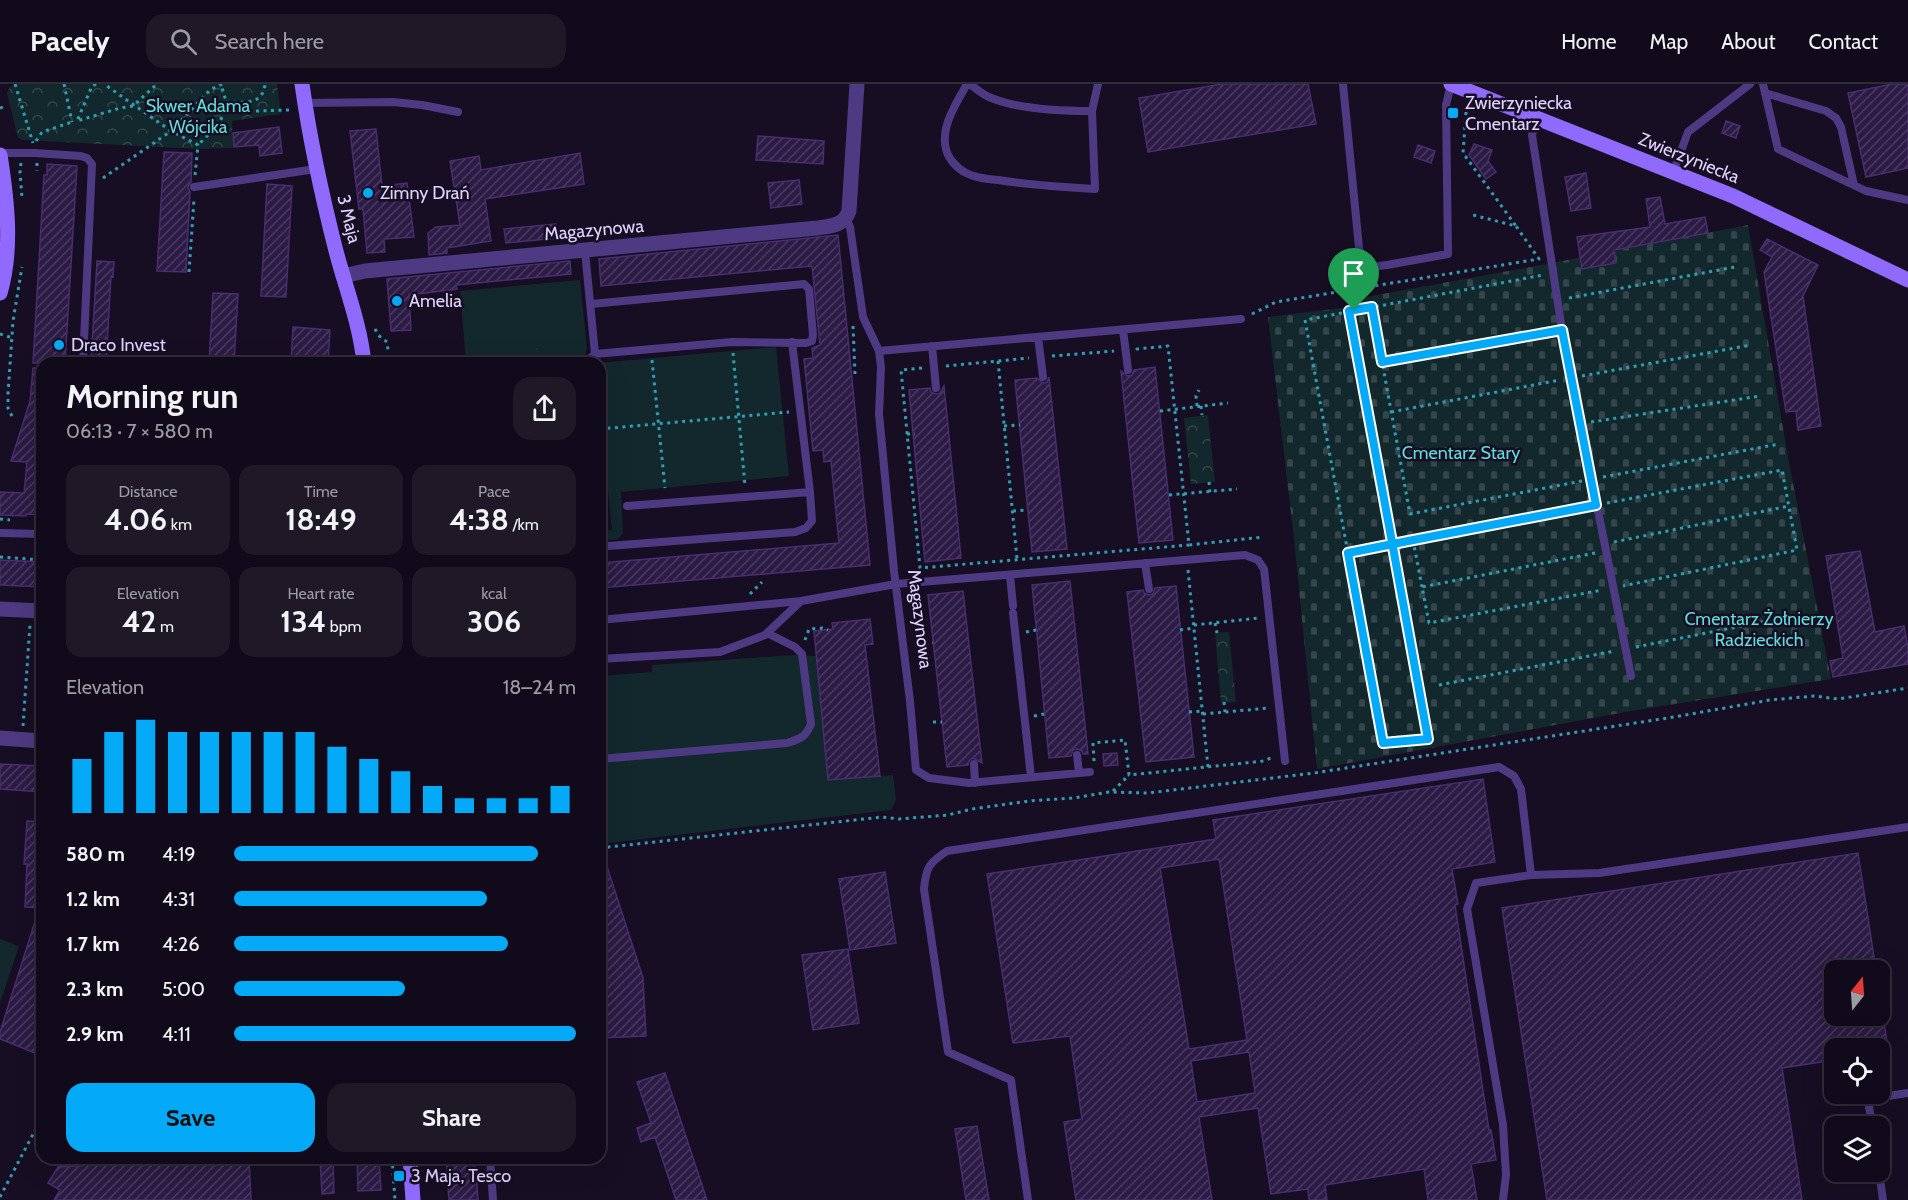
<!DOCTYPE html>
<meta charset="utf-8">
<style>
body{margin:0;font-family:Cabin,sans-serif;background:#1e1827;color:#f1f3f6;height:100vh;display:flex;flex-direction:column;font-size:22px;white-space:nowrap}
*{box-sizing:border-box;margin:0}
p{font-size:20px;color:#9c9aa2}
.icon{flex:none;width:33px;height:33px;fill:none;stroke:currentColor;stroke-width:2;stroke-linecap:round;stroke-linejoin:round}
.map{position:relative;flex:1;overflow:hidden}
.drawer{position:absolute;left:36px;top:273px;width:570px;height:807px;display:flex;flex-direction:column;background:#110a1a;border-radius:18px;box-shadow:0 6px 24px #0002,0 0 0 2px #302b39}
.drawer>*{flex:none}
.needle{width:39px;rotate:17deg}
.buttons{position:absolute;left:1824px;top:876px;display:grid;gap:12px}
.buttons a{display:grid;place-items:center;width:66px;height:66px;border-radius:12px;background:#110a1a;box-shadow:0 6px 24px #0002,0 0 0 2px #302b39;font-size:30px}
.pin{position:absolute;display:grid;place-items:center;width:51px;height:51px;color:#fff;margin:-62px -26px;border-radius:50% 50% 50% 0;rotate:-45deg;box-shadow:0 0 6px #0007}
.pin .icon{rotate:45deg}
.round{display:grid;place-items:center;flex:none;width:63px;height:63px;border-radius:18px;background:#1e1827}
.head{display:flex;align-items:center;justify-content:space-between;height:102px;padding:0 30px}
h1{font-size:33px;font-weight:800;line-height:45px}
.stats{display:grid;grid-template-columns:repeat(3,1fr);gap:9px;height:102px;padding:6px 30px}
.stats div{display:grid;align-content:center;border-radius:15px;background:#1e1827;text-align:center}
.stats b{font-size:30px;font-weight:800}
.stats small{font-size:16px;font-weight:400}
.stats p{font-size:16px}
.chart{height:168px;padding:12px 30px}
.chart p{display:flex;justify-content:space-between}
.chart svg{width:100%;height:108px;margin-top:6px;stroke:#04a9f8;stroke-width:6}
.action{display:flex;gap:12px;margin-top:auto;padding:12px 30px}
.action a{flex:1;height:69px;border-radius:18px;background:#04a9f8;color:#111;font-size:24px;font-weight:800;line-height:69px;text-align:center}
.action a+a{background:#1e1827;color:#f1f3f6}
ul{padding:0 30px;list-style:none;font-size:20px}
li{display:grid;grid-template-columns:96px 72px 1fr;align-items:center;height:45px}
li i{height:15px;border-radius:8px;background:#04a9f8}
header{display:flex;align-items:center;gap:36px;box-sizing:border-box;height:84px;padding:0 30px;background:#110a1a;border-bottom:2px solid #302b39}
header strong{font-size:28px}
nav{display:flex;gap:33px;margin-inline-start:auto;font-size:21px}
.search{width:420px;height:54px;background:#1e1827;display:flex;align-items:center;gap:15px;box-sizing:border-box;padding:0 21px;border-radius:18px;color:#9c9aa2;font-size:22px}
.map>svg:first-child{display:block}
</style>
<header>
<strong>Pacely</strong>
<div class="search"><svg class="icon" aria-label="search" viewBox="0 0 24 24"><circle cx="10" cy="10" r="6"/><path d="M15 15l6 6"/></svg>Search here</div>
<nav><a>Home</a><a>Map</a><a>About</a><a>Contact</a></nav>
</header>
<div class="map">
<svg width="1908" height="1116" viewBox="0 0 1908 1116">
<defs>
<pattern id="cemetery-stones" width="16" height="16" patternUnits="userSpaceOnUse" patternTransform="scale(1.5)"><rect width="16" height="16" fill="#12282d"/><path d="M2 7V4a2 2 0 0 1 4 0v3zM10 15v-3a2 2 0 0 1 4 0v3z" fill="#34464c"/></pattern>
<pattern id="park-crowns" width="20" height="18" patternUnits="userSpaceOnUse" patternTransform="scale(1.5)"><rect width="20" height="18" fill="#12282d"/><path d="M2 6a3 3 0 1 1 6 0M12 15a3 3 0 1 1 6 0" fill="none" stroke="#34464c"/></pattern>
<pattern id="building-hatch" width="6" height="6" patternUnits="userSpaceOnUse" patternTransform="scale(1.5)"><rect width="6" height="6" fill="#2c1b44"/><path d="M-1 1l2-2M0 6l6-6M5 7l2-2" fill="none" stroke="#4a3b60"/></pattern>
</defs>
<rect width="100%" height="100%" fill="#170e23"/>
<path fill="#12282d" d="M580,196L587,264L585,272L579,279H466L460,207Z
M776,263L789,392L621,408L623,449L618,455C609,457 605,456 600,447L612,446L600,328L599,279Z
M792,571L817,572L828,695L893,691L896,716L891,726L600,760V592L652,588V581Z
M0,855L19,862L0,919Z"/>
<path fill="url(#cemetery-stones)" d="M1748,141L1788,373L1831,595L1631,627L1317,685L1294,455L1268,233L1349,223L1355,215L1552,179Z"/>
<path fill="url(#park-crowns)" d="M16,0H277L281,30L232,37L233,64L199,65L23,56L18,54L7,9L10,3Z
M553,263L554,279H486L485,270Z
M1208,331L1215,398L1191,400L1184,334Z
M1229,548L1236,618L1221,619L1215,549Z"/>
<path fill="url(#building-hatch)" stroke="#492d70" stroke-width="1.5" fill-rule="evenodd" d="M1222,0H1308L1316,40L1148,68L1139,14Z
M1892,0H1908V84L1866,93L1848,9Z
M1726,37L1740,42L1736,54L1722,49Z
M279,43L282,69L260,72L259,61L234,63L233,49Z
M376,45L382,102L407,99L414,153L384,155L385,168L367,169L363,125H359L350,47Z
M758,52L824,57L823,80L756,76Z
M1474,60L1492,66L1488,77L1496,88L1486,95L1469,71Z
M1418,61L1435,67L1431,79L1414,73Z
M164,68L192,69L191,98L188,103L190,108L186,188L157,187Z
M580,69L584,100L485,115L491,157L447,164V169L429,171L428,149L436,143L460,141L450,77L479,72L481,86Z
M47,80L77,82L65,279H33L44,91H47Z
M1586,89L1591,124L1571,127L1565,93Z
M799,96L802,120L771,124L768,99Z
M267,100L292,102L286,213L261,212Z
M1660,113L1665,140L1705,133L1708,149L1614,166L1616,179L1582,185L1577,153L1650,143L1646,115Z
M556,140L557,154L506,159L504,145Z
M838,151L870,481L600,504V479L839,459L831,377L824,378L823,366L813,367L804,275L813,274L812,264L820,261L812,182L601,202L599,175Z
M1767,155L1818,181L1803,212L1821,342L1798,346L1796,327L1786,328L1764,188L1772,173L1760,166Z
M97,177L114,178L113,193L111,192L106,279H91Z
M570,177L571,190L456,201L457,205L409,211L411,246L391,247L387,195Z
M213,209L238,210L234,279H209Z
M293,243L330,246L328,279H291Z
M1155,283L1173,456L1139,459L1121,287L1128,292L1132,291L1134,286Z
M33,284H42V431L26,430V432L0,431V408L24,409L27,378L11,377L30,317Z
M1049,293L1067,465L1032,468L1015,296L1037,294L1043,299L1047,298Z
M944,302L961,474L925,478L909,306L930,304L931,308L936,310L940,309Z
M1860,467L1875,548L1904,542L1908,563V580L1833,593L1830,577L1843,574L1826,472Z
M0,476L42,478V503L0,501Z
M1070,497L1088,670H1083L1082,667L1077,665L1073,666L1071,672L1049,674L1032,501Z
M1176,502L1194,673L1146,678L1127,508L1143,506L1144,509L1149,511L1153,510L1155,504Z
M963,507L982,679L973,674L969,677L968,681L947,683L928,511Z
M870,535L873,560L865,561L880,692L828,696L814,547L833,545L832,539Z
M1117,669L1118,681L1104,682L1103,670Z
M0,680L42,682V708L0,705Z
M1483,695L1495,778L1452,785L1458,820L1455,821L1489,1046H1491L1496,1076L1471,1080L1477,1116H1428L1424,1085L1325,1101L1327,1116H1309L1308,1105L1271,1110L1258,1024L1199,1033L1212,1116H1076L1064,1038L1082,1035L1070,952L1013,959L987,790L1216,755L1213,736ZM1219,775L1247,956L1189,965L1160,784ZM1249,968L1255,1009L1197,1018L1191,977Z
M27,737L42,738V824L25,823L27,780H24Z
M1858,769L1876,886H1834V932H1883L1888,964H1834V976L1782,984L1802,1116H1547L1502,824Z
M603,770L643,894L646,952L600,954V771Z
M885,788L896,859L850,866L839,795Z
M39,825H42V972L0,955V948Z
M848,865L859,939L813,946L802,871Z
M665,989L707,1116H676L655,1053L641,1058L637,1044L651,1039L637,998Z
M977,1042L989,1116H966L955,1045Z
M195,1074H249L251,1116H54L60,1106L48,1099L58,1083Z
M320,1074H333L334,1109L322,1110Z
M357,1074H379L381,1106L358,1107Z
M446,1074H475L478,1116H449Z"/>
<g fill="none" stroke-linecap="round" stroke-linejoin="round">
<path stroke="#309eb3" stroke-width="3" stroke-dasharray="3 4.5" stroke-linecap="butt" d="M15,0L33,59
M64,0L72,38
M96,0L92,2L77,37L120,24L133,22L157,0
M226,18C243,18 263,22 265,0
M0,24L6,22
M226,28L289,26
M1466,28L1463,69L1516,142L1469,130
M36,57L42,48L72,38
M21,79L20,88L22,114
M37,79V87
M195,91L198,61L171,47L210,6L222,0C222,7 225,12 226,18C228,33 208,51 198,61
M103,94L171,47L104,0
M189,188L194,115
M1569,214L1735,183
M1372,223L1410,430L1582,397
M1354,226L1349,207L1356,194
M1349,227L1428,655L1383,659L1305,236L1543,191
M1252,230L1276,218L1539,175L1516,142
M853,242L855,290
M375,245L378,251L387,258L388,266
M0,250L13,254
M1137,264V265L1168,262L1189,461L1263,453
M733,269L745,402
M1052,272L1114,267
M652,276L665,404
M998,277L1017,475
M1382,278L1551,248
M946,282L1029,274
M922,284L901,286L920,484L1189,461
M1582,292L1751,261
M1197,322L1196,312L1199,306
M1201,322L1202,331
M1160,327L1228,319
M1391,328L1560,296
M12,332L8,324V310L13,237L22,183
M1591,338L1760,312
M1004,342L1020,341
M600,345L789,328
M907,350H915
M1603,393L1779,360
M1209,398L1210,408
M1169,411L1237,405
M1607,419L1782,386L1797,466L1623,502
M1013,427L1028,426
M0,435L10,436
M1413,456L1422,503
M1614,458L1789,422
M1348,469L1586,423
M1595,469L1422,503L1429,539L1602,506
M0,473L42,476
M1188,486L1208,683
M750,510L762,498
M1215,539L1217,549
M1194,541L1259,534
M1180,546L1194,544
M1026,548L1036,546
M805,556L809,545L822,544L828,546
M925,560L933,559
M1636,563L1802,530
M1439,601L1615,567
M1224,618L1225,628
M1189,628L1202,627
M1203,630L1269,624
M1034,632L1044,630
M933,638H942
M23,642L30,541
M1094,677L1093,659L1125,656L1129,691L1264,677L1273,673
M1113,707L1129,691
M600,764L882,733L899,735L948,731L972,725L1029,717L1074,714L1109,708L1148,709L1314,689L1674,633L1770,616L1814,612L1838,615L1908,604
M392,1074L395,1116
M0,1113L42,1033"/>
<path stroke="#4d3a82" stroke-width="8" d="M967,0C957,18 940,43 946,65C948,75 958,85 966,89C976,94 987,95 998,96C1030,101 1062,103 1095,105L1092,27L1098,0
M970,0C976,5 982,10 989,13C1016,25 1063,27 1092,27
M1343,0L1361,184L1387,181L1448,170L1446,21L1451,0
M1763,0L1778,65L1866,107L1908,116
M1765,9L1826,27L1836,34L1841,43L1854,101
M304,19L393,18L422,21L458,28
M1538,34L1532,51L1562,246L1631,592
M0,69H35L81,72L87,74L92,80L83,279
M1673,89L1688,48L1750,0
M194,103L316,85
M846,134L850,143L863,233L879,267L881,283L879,330L894,487L910,617L916,686L929,694L969,699L1090,688
M585,167L595,270
M1123,246L1128,286
M1038,253L1043,293
M932,262L936,304
M879,267L1241,235
M363,277H437L438,279
M585,279L595,270L732,258L806,259L812,257L813,251L809,205L804,200L591,220
M627,422L810,408L792,258
M0,449L42,450
M600,458L608,462L795,448L806,444L812,437L810,408
M1145,479L1149,505
M1010,491L1013,522
M1013,529L1031,693
M600,536L801,517
M600,575L720,568L765,551L801,517L896,500L1245,471L1258,476L1264,485L1285,677
M1077,671L1079,689
M600,675L787,659C800,655 806,653 811,640L802,570L795,563L767,549
M974,680L975,699
M1872,1042L1868,1015L1908,1009
M490,1074L493,1116
M1879,1088L1883,1116
M1028,1116L1011,996L948,968L924,805C926,783 929,779 947,767L1499,683L1514,692L1521,705L1531,791
M1503,1116L1506,1091L1503,1041L1467,825L1476,799L1531,791L1599,789L1908,743"/>
<path stroke="#4d3a82" stroke-width="15" d="M343,192L365,187L817,144C830,142 844,142 849,127L857,0
M0,525L42,527
M0,654L42,657"/>
<path stroke="#8f6afd" stroke-width="15" d="M302,0C310,57 322,112 336,167C346,205 360,240 364,279
M1451,0L1733,112L1908,196
M0,71C7,116 13,165 0,209
M410,1074L413,1116"/>
</g>
<g fill="none" stroke-linecap="round" stroke-linejoin="round">
<defs>
<path id="route" d="M1354,226L1349,227C1376,370 1402,512 1428,655L1383,659L1348,469L1403,458L1596,421L1562,246L1382,278L1372,223L1354,226"/>
</defs>
<use href="#route" stroke="#fff" stroke-width="12"/>
<use href="#route" stroke="#04a9f8" stroke-width="8"/>
</g>
<g fill="#04a9f8" stroke="#170e23" stroke-width="2">
<rect x="1447" y="23" width="12" height="12" rx="3"/>
<circle cx="368" cy="109" r="6"/>
<circle cx="397" cy="217" r="6"/>
<circle cx="59" cy="261" r="6"/>
<rect x="393" y="1086" width="12" height="12" rx="3"/>
</g>
<g text-anchor="middle" dominant-baseline="central" stroke-width="5" stroke-linejoin="round" paint-order="stroke">
<g font-size="18" fill="#e1d2fe" stroke="#170e23" text-anchor="start">
<text x="1465" y="19">Zwierzyniecka<tspan x="1465" dy="21">Cmentarz</tspan></text>
<text x="380" y="109">Zimny Drań</text>
<text x="409" y="217">Amelia</text>
<text x="71" y="261">Draco Invest</text>
<text x="411" y="1092">3 Maja, Tesco</text>
</g>
<g font-size="18" fill="#5ededa" stroke="#170e23">
<text x="198" y="22">Skwer Adama<tspan x="198" dy="21">Wójcika</tspan></text>
<text x="1461" y="369">Cmentarz Stary</text>
<text x="1759" y="535">Cmentarz Żołnierzy<tspan x="1759" dy="21">Radzieckich</tspan></text>
</g>
<g font-size="18" fill="#e1d2fe" stroke="#170e23">
<text transform="translate(1689 74) rotate(22)">Zwierzyniecka</text>
<text transform="translate(349 135) rotate(76)">3 Maja</text>
<text transform="translate(594 146) rotate(-5)">Magazynowa</text>
<text transform="translate(920 535) rotate(83)">Magazynowa</text>
</g>
</g>
</svg>
<div class="buttons">
<a><svg class="needle" viewBox="-14 -14 28 28"><path d="M0-13l5 13h-10z" fill="#e53935"/><path d="M0 13l5-13h-10z" fill="#9c9aa2"/></svg></a>
<a><svg class="icon" aria-label="locate" viewBox="0 0 24 24"><circle cx="12" cy="12" r="6"/><path d="M12 2v4M12 18v4M2 12h4M18 12h4"/></svg></a>
<a><svg class="icon" aria-label="layers" viewBox="0 0 24 24"><path d="M12 4l9 5-9 5-9-5zM3 14l9 5 9-5"/></svg></a>
</div>
<div class="pin" style="left:1354px;top:226px;background:#1e9e55"><svg class="icon" aria-label="arrive" viewBox="0 0 24 24"><path d="M6 21V4h12l-3 4 3 4H6"/></svg></div>
<section class="drawer">
<div class="head"><div><h1>Morning run</h1><p>06:13 · 7 × 580 m</p></div><a class="round"><svg class="icon" aria-label="share" viewBox="0 0 24 24"><path d="M12 15V3M7 8l5-5 5 5M5 13v7h14v-7"/></svg></a></div>
<div class="stats">
<div><p>Distance</p><b>4.06<small> km</small></b></div>
<div><p>Time</p><b>18:49</b></div>
<div><p>Pace</p><b>4:38<small> /km</small></b></div>
</div>
<div class="stats">
<div><p>Elevation</p><b>42<small> m</small></b></div>
<div><p>Heart rate</p><b>134<small> bpm</small></b></div>
<div><p>kcal</p><b>306</b></div>
</div>
<div class="chart"><p><span>Elevation</span>18–24 m</p>
<svg viewBox="0 0 160 44" preserveAspectRatio="none"><path d="M5 44V22M15 44V11M25 44V6M35 44V11M45 44V11M55 44V11M65 44V11M75 44V11M85 44V17M95 44V22M105 44V27M115 44V33M125 44V38M135 44V38M145 44V38M155 44V33"/></svg>
</div>
<ul>
<li><b>580 m</b>4:19<i style="width:89%"></i></li>
<li><b>1.2 km</b>4:31<i style="width:74%"></i></li>
<li><b>1.7 km</b>4:26<i style="width:80%"></i></li>
<li><b>2.3 km</b>5:00<i style="width:50%"></i></li>
<li><b>2.9 km</b>4:11<i style="width:100%"></i></li>
</ul>
<div class="action"><a>Save</a><a>Share</a></div>
</section>
</div>
